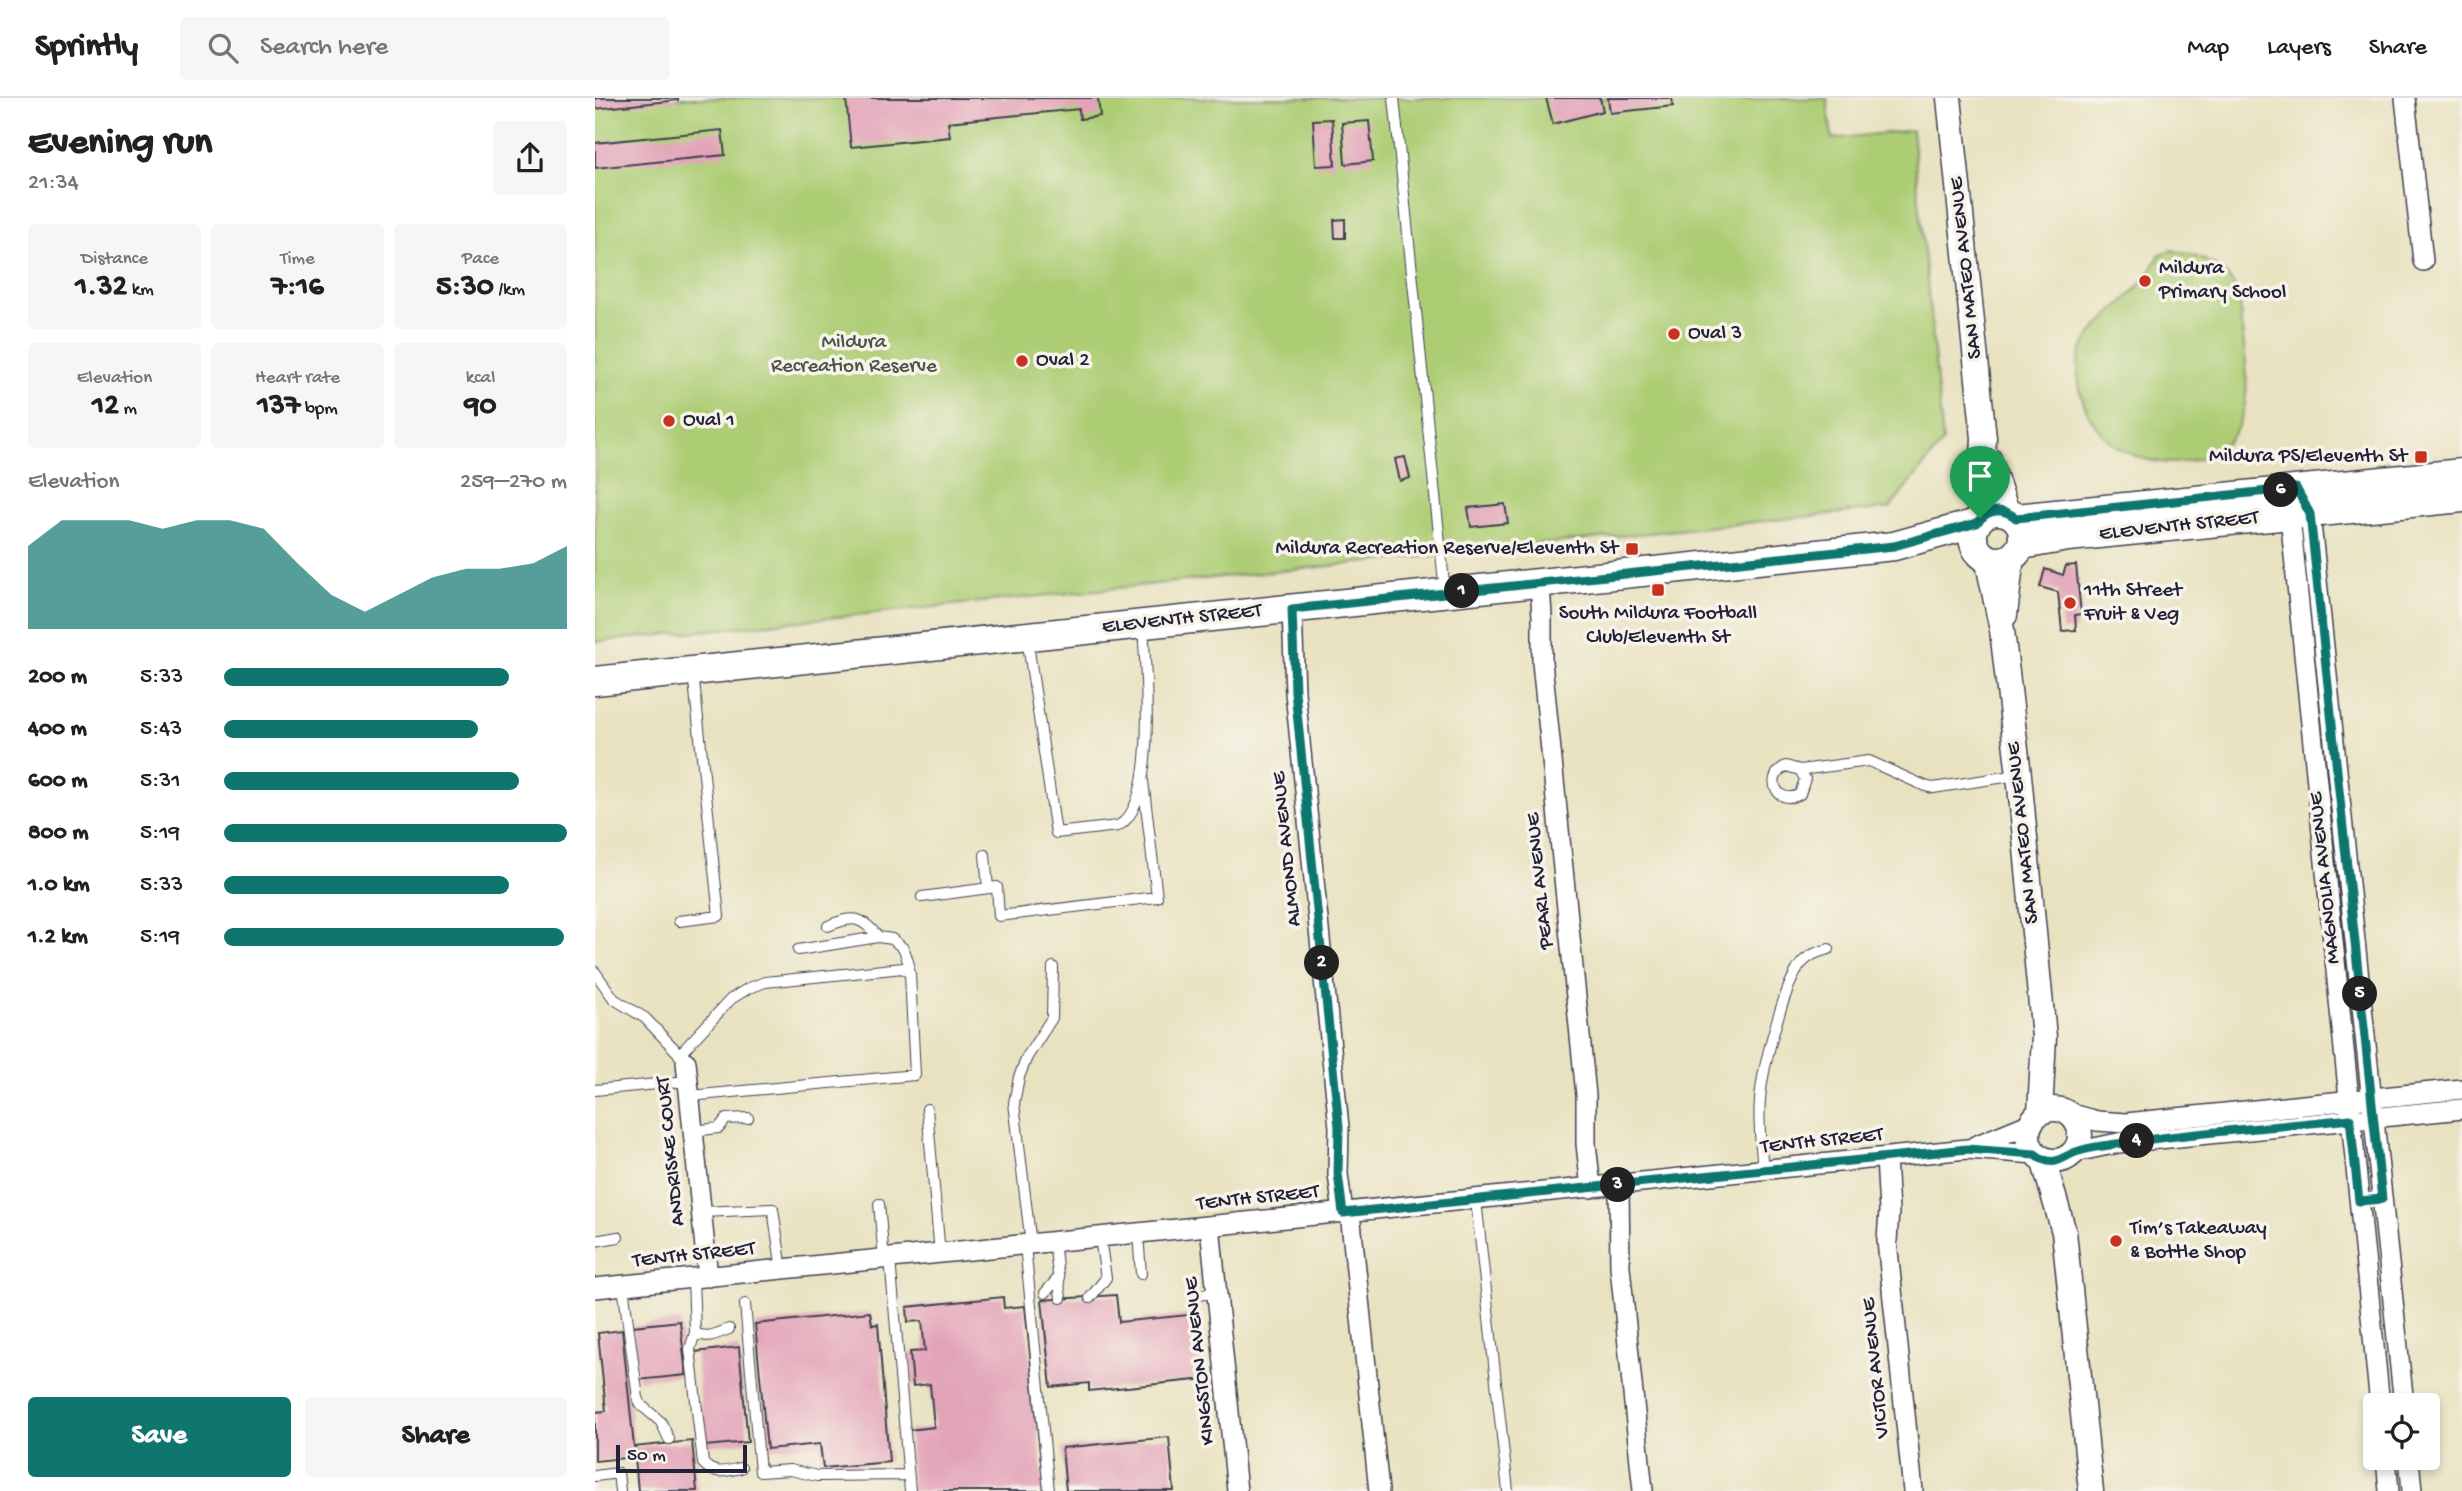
<!DOCTYPE html>
<meta charset="utf-8">
<style>
body{margin:0;font-family:"Gochi Hand",sans-serif;background:#f6f6f6;color:#202124;height:100vh;display:flex;flex-direction:column;font-size:26px;white-space:nowrap}
*{box-sizing:border-box;margin:0}
p{font-size:23px;color:#757577}
.icon{flex:none;width:38px;height:38px;fill:none;stroke:currentColor;stroke-width:2;stroke-linecap:round;stroke-linejoin:round}
.map{position:relative;flex:1;overflow:hidden}
.details{display:flex;flex-direction:column;background:#fff;width:595px}
.details>*{flex:none}
.buttons{position:absolute;left:1768px;top:1295px;display:grid;gap:14px}
.buttons a{display:grid;place-items:center;width:77px;height:77px;border-radius:7px;background:#fff;box-shadow:0 4px 10px #0003;font-size:35px}
.scale{position:absolute;left:21px;bottom:18px;width:131px;box-sizing:border-box;padding-left:7px;border:4px solid #22223b;border-top:0;font-size:19px;line-height:24px;white-space:nowrap;color:#22223b;-webkit-text-stroke:5px #f7f3e8;paint-order:stroke}
.pin{position:absolute;display:grid;place-items:center;width:60px;height:60px;color:#fff;margin:-72px -30px;border-radius:50% 50% 50% 0;rotate:-45deg;box-shadow:0 0 7px #0007}
.pin .icon{rotate:45deg}
.km{position:absolute;width:35px;height:35px;margin:-18px;border-radius:50%;background:#222;color:#fff;font-size:19px;line-height:35px;text-align:center}
.round{display:grid;place-items:center;flex:none;width:74px;height:74px;border-radius:7px;background:#f6f6f6}
.summary{display:flex;align-items:center;justify-content:space-between;height:119px;padding:0 28px}
h1{font-size:38px;font-weight:700;line-height:52px}
.metrics{display:grid;grid-template-columns:repeat(3,1fr);gap:10px;height:119px;padding:7px 28px}
.metrics div{display:grid;align-content:center;border-radius:7px;background:#f6f6f6;text-align:center}
.metrics b{font-size:30px;font-weight:700}
.metrics small{font-size:19px;font-weight:400}
.metrics p{font-size:19px}
.chart{height:196px;padding:14px 28px}
.chart p{display:flex;justify-content:space-between}
.chart svg{width:100%;height:126px;margin-top:7px;fill:#0f766e;opacity:.7}
.primary-button{display:flex;gap:14px;margin-top:auto;padding:14px 28px}
.primary-button a{flex:1;height:80px;border-radius:7px;background:#0f766e;color:#fff;font-size:28px;font-weight:700;line-height:80px;text-align:center}
.primary-button a+a{background:#f6f6f6;color:#202124}
ul{padding:0 28px;list-style:none;font-size:23px}
li{display:grid;grid-template-columns:112px 84px 1fr;align-items:center;height:52px}
li i{height:18px;border-radius:9px;background:#0f766e}
header{display:flex;align-items:center;gap:42px;box-sizing:border-box;height:98px;padding:0 35px;background:#fff;border-bottom:2px solid #e0e0e0}
header strong{font-size:33px}
nav{display:flex;gap:38px;margin-inline-start:auto;font-size:24px}
.search{width:490px;height:63px;background:#f6f6f6;display:flex;align-items:center;gap:18px;box-sizing:border-box;padding:0 24px;border-radius:7px;color:#757577;font-size:26px}
main{display:flex;flex:1;min-height:0}
.map>svg:first-child{display:block}
</style>
<header>
<strong>Sprintly</strong>
<div class="search"><svg class="icon" aria-label="search" viewBox="0 0 24 24"><circle cx="10" cy="10" r="6"/><path d="M15 15l6 6"/></svg>Search here</div>
<nav><a>Map</a><a>Layers</a><a>Share</a></nav>
</header>
<main>
<section class="details">
<div class="summary"><div><h1>Evening run</h1><p>21:34</p></div><a class="round"><svg class="icon" aria-label="share" viewBox="0 0 24 24"><path d="M12 15V3M7 8l5-5 5 5M5 13v7h14v-7"/></svg></a></div>
<div class="metrics">
<div><p>Distance</p><b>1.32<small> km</small></b></div>
<div><p>Time</p><b>7:16</b></div>
<div><p>Pace</p><b>5:30<small> /km</small></b></div>
</div>
<div class="metrics">
<div><p>Elevation</p><b>12<small> m</small></b></div>
<div><p>Heart rate</p><b>137<small> bpm</small></b></div>
<div><p>kcal</p><b>90</b></div>
</div>
<div class="chart"><p><span>Elevation</span>259–270 m</p>
<svg viewBox="0 0 160 44" preserveAspectRatio="none"><path d="M0 44V15L10 6L20 6L30 6L40 9L50 6L60 6L70 9L80 21L90 32L100 38L110 32L120 26L130 23L140 23L150 21L160 15V44z"/></svg>
</div>
<ul>
<li><b>200 m</b>5:33<i style="width:83%"></i></li>
<li><b>400 m</b>5:43<i style="width:74%"></i></li>
<li><b>600 m</b>5:31<i style="width:86%"></i></li>
<li><b>800 m</b>5:19<i style="width:100%"></i></li>
<li><b>1.0 km</b>5:33<i style="width:83%"></i></li>
<li><b>1.2 km</b>5:19<i style="width:99%"></i></li>
</ul>
<div class="primary-button"><a>Save</a><a>Share</a></div>
</section>
<div class="map">
<svg width="1867" height="1393" viewBox="0 0 1867 1393">
<rect width="100%" height="100%" fill="#f7f3e8"/>
<filter id="ink" filterUnits="userSpaceOnUse"><feTurbulence type="fractalNoise" baseFrequency=".0143" numOctaves="2"/><feDisplacementMap in="SourceGraphic" scale="14" xChannelSelector="R" yChannelSelector="G"/><feConvolveMatrix kernelMatrix="1 2 1 2 8 2 1 2 1" color-interpolation-filters="sRGB"/></filter>
<filter id="wash" filterUnits="userSpaceOnUse"><feTurbulence type="fractalNoise" baseFrequency=".00686" numOctaves="4" result="noise"/><feDisplacementMap in="SourceGraphic" scale="28" xChannelSelector="R" yChannelSelector="G"/><feGaussianBlur stdDeviation="1.57" result="paint"/><feColorMatrix in="noise" values="0 0 0 0 0 0 0 0 0 0 0 0 0 0 0 0 0 1.4 0 .05"/><feComposite in="paint" operator="in"/></filter>
<g filter="url(#wash)">
<rect width="100%" height="100%" fill="#e8e2c0"/>
<path fill="#adcd75" stroke="#687858" stroke-width="2" d="M0,0H1126L1128,2L1232,0L1237,41L1317,32L1348,344L1295,410L0,544Z
M1577,152C1604,158 1634,167 1643,197C1646,205 1645,215 1646,224C1650,255 1657,294 1645,324C1625,374 1555,374 1517,345C1499,331 1487,308 1484,286C1482,274 1482,261 1488,250C1501,223 1530,206 1548,183C1555,175 1560,165 1565,156Z"/>
<g id="blocks">
<path fill="#e2a2b7" d="M0,0H83V2L0,11Z
M251,0H503L505,18L485,21L484,11L353,24L355,39L256,49Z
M951,0H1005L1008,13L958,26Z
M1013,0H1077L1078,8L1015,15Z
M737,21L740,67L721,68L718,22Z
M774,23L778,63L750,66L747,25Z
M127,32L130,57L0,70V45Z
M750,121V140H740L739,122Z
M810,359L815,380L805,383L800,361Z
M910,406L913,425L876,429L873,410Z
M1481,467L1486,516L1480,517L1481,532L1467,533L1463,494L1445,489L1450,471L1468,477L1471,468Z
M521,1197L524,1224L603,1216L610,1281L494,1293V1285L456,1289L447,1202Z
M408,1199L409,1210L430,1208L449,1393H316L314,1332L339,1329L335,1286L318,1288L315,1254L330,1253L327,1223L313,1224L312,1209Z
M275,1214L277,1227L283,1226L294,1364L228,1370L225,1346L172,1351L160,1226Z
M85,1223L91,1277L43,1282L38,1228Z
M27,1232L39,1349L97,1343L102,1393H43L40,1359L0,1363V1314L11,1313L3,1235Z
M144,1249L153,1344L110,1348L100,1254Z
M574,1339L579,1393H471L467,1350Z"/>
</g>
</g>
<g filter="url(#ink)">
<use href="#blocks" fill-opacity="0" stroke="#403f4f" stroke-width="2"/>
<g fill="none" stroke-linecap="round" stroke-linejoin="round">
<defs>
<path id="service" d="M799,0L850,494
M432,539L461,735L523,728C564,707 550,569 548,527
M1205,672L1210,681L1205,696C1183,709 1168,679 1191,668L1205,672L1274,663L1330,688L1338,690L1423,677
M390,757L393,790
M327,799L402,789L404,818L562,799L548,683
M84,823L124,818L98,574
M233,828C257,818 266,817 283,839
M203,852L283,839L297,841L309,851L314,867L312,873
M0,874L19,901L50,920L89,961
M84,957L136,901L152,891L170,884L308,870L315,876L320,977L95,998
M0,992L93,983
M332,1011L345,1156
M98,1033L124,1030L131,1021L153,1020
M1168,1072C1166,1049 1163,1025 1165,1002C1167,972 1188,889 1206,866C1213,857 1223,854 1234,851
M881,1102L913,1393
M284,1106L289,1161
M106,1114L178,1111L187,1172
M543,1136L546,1176
M0,1143L23,1139
M459,1144L466,1200
M430,1147L454,1393
M436,1147L419,1005L424,979L432,959L457,920L458,869
M295,1161L315,1393
M98,1181L100,1235L95,1251L108,1365C119,1378 131,1373 146,1370
M28,1188L43,1300L46,1307L66,1324L74,1341
M450,1195L464,1179
M601,1197L622,1195
M495,1200L511,1180L505,1140
M150,1206L165,1374L195,1372L222,1378L313,1377
M100,1235C113,1241 121,1236 134,1231
M0,1378L23,1375L25,1393"/>
<path id="minor" d="M1810,0L1828,163
M1715,416L1809,1307
M1695,418L1785,1307
M945,485L947,519V564L991,997V1046L996,1090
M697,511L700,594L744,1029L743,1076L748,1115
M91,964L113,1179
M1476,1016L1502,1023L1531,1025L1867,991
M1380,1048L1436,1025
M1480,1054L1523,1045L1867,1011
M1291,1060L1294,1113L1292,1143L1318,1393
M1024,1087L1025,1169L1048,1393
M755,1114L784,1393
M615,1128L642,1393
M0,1190L1372,1051L1441,1056
M1791,1360L1794,1393
M1814,1360L1817,1393"/>
<path id="tertiary" d="M1354,0L1389,340L1385,420
M1394,361L1412,414
M1392,460L1407,532L1424,677L1449,939L1445,1015
M1410,517L1417,458
M1433 1037a26 26 0 1 1 52 0a26 26 0 1 1-52 0Z
M1448,1061L1469,1134L1496,1393"/>
<path id="secondary" d="M1378 438a25 25 0 1 1 50 0a25 25 0 1 1-50 0Z
M1421,420L1867,375
M1427,447L1473,439L1867,400
M0,583L1299,448L1382,425"/>
</defs>
<use href="#service" stroke="#403f4f" stroke-width="12"/>
<use href="#minor" stroke="#403f4f" stroke-width="22"/>
<use href="#tertiary" stroke="#403f4f" stroke-width="27"/>
<use href="#secondary" stroke="#403f4f" stroke-width="31"/>
<use href="#service" stroke="#fff" stroke-width="10"/>
<use href="#minor" stroke="#fff" stroke-width="19"/>
<use href="#tertiary" stroke="#fff" stroke-width="24"/>
<use href="#secondary" stroke="#fff" stroke-width="28"/>
</g>
</g>
<g fill="none" stroke-linecap="round" stroke-linejoin="round" filter="url(#ink)">
<defs>
<path id="route" d="M1701,390L1715,416L1787,1101L1764,1103L1755,1021C1675,1030 1594,1034 1515,1047C1505,1048 1494,1050 1484,1053C1466,1058 1460,1072 1440,1056L1372,1051L748,1115L743,1076L744,1029L700,594L697,511L1299,448L1382,425C1393,411 1407,409 1421,420Z"/>
</defs>
<use href="#route" stroke="#fff" stroke-width="14"/>
<use href="#route" stroke="#0f766e" stroke-width="9"/>
</g>
<g fill="#c8321e" stroke="#f7f3e8" stroke-width="2.5">
<circle cx="1550" cy="183" r="7"/>
<circle cx="1079" cy="236" r="7"/>
<circle cx="427" cy="263" r="7"/>
<circle cx="74" cy="323" r="7"/>
<rect x="1819" y="352" width="14" height="14" rx="3.5"/>
<rect x="1030" y="444" width="14" height="14" rx="3.5"/>
<rect x="1056" y="485" width="14" height="14" rx="3.5"/>
<circle cx="1475" cy="505" r="7"/>
<circle cx="1521" cy="1143" r="7"/>
</g>
<g text-anchor="middle" dominant-baseline="central" stroke-width="7" stroke-linejoin="round" paint-order="stroke">
<g font-size="21" fill="#22223b" stroke="#f7f3e8">
<text transform="translate(1372 170) rotate(-96)">SAN MATEO AVENUE</text>
<text transform="translate(1584 429) rotate(-6)">ELEVENTH STREET</text>
<text transform="translate(587 522) rotate(-6)">ELEVENTH STREET</text>
<text transform="translate(1429 735) rotate(-96)">SAN MATEO AVENUE</text>
<text transform="translate(693 751) rotate(-96)">ALMOND AVENUE</text>
<text transform="translate(1731 780) rotate(-96)">MAGNOLIA AVENUE</text>
<text transform="translate(946 783) rotate(-96)">PEARL AVENUE</text>
<text transform="translate(1227 1044) rotate(-6)">TENTH STREET</text>
<text transform="translate(77 1053) rotate(-96)">ANDRISKE COURT</text>
<text transform="translate(663 1101) rotate(-6)">TENTH STREET</text>
<text transform="translate(99 1158) rotate(-6)">TENTH STREET</text>
<text transform="translate(606 1263) rotate(-96)">KINGSTON AVENUE</text>
<text transform="translate(1282 1270) rotate(-96)">VICTOR AVENUE</text>
</g>
<g font-size="21" fill="#22223b" stroke="#f7f3e8" text-anchor="start">
<text x="1564" y="171">Mildura<tspan x="1564" dy="24">Primary School</tspan></text>
<text x="1093" y="236">Oval 3</text>
<text x="441" y="263">Oval 2</text>
<text x="88" y="323">Oval 1</text>
<text x="1812" y="359" text-anchor="end">Mildura PS/Eleventh St</text>
<text x="1023" y="451" text-anchor="end">Mildura Recreation Reserve/Eleventh St</text>
<text x="1489" y="493">11th Street<tspan x="1489" dy="24">Fruit &amp; Veg</tspan></text>
<text x="1063" y="516" text-anchor="middle">South Mildura Football<tspan x="1063" dy="24">Club/Eleventh St</tspan></text>
<text x="1535" y="1131">Tim’s Takeaway<tspan x="1535" dy="24">&amp; Bottle Shop</tspan></text>
</g>
<g font-size="21" fill="#4c554c" stroke="#f7f3e8">
<text x="259" y="245">Mildura<tspan x="259" dy="24">Recreation Reserve</tspan></text>
</g>
</g>
</svg>
<div class="buttons">
<a><svg class="icon" aria-label="locate" viewBox="0 0 24 24"><circle cx="12" cy="12" r="6"/><path d="M12 2v4M12 18v4M2 12h4M18 12h4"/></svg></a>
</div>
<div class="scale">50 m</div>
<div class="pin" style="left:1385px;top:420px;background:#1e9e55"><svg class="icon" aria-label="arrive" viewBox="0 0 24 24"><path d="M6 21V4h12l-3 4 3 4H6"/></svg></div>
<b class="km" style="left:867px;top:493px">1</b>
<b class="km" style="left:727px;top:865px">2</b>
<b class="km" style="left:1023px;top:1087px">3</b>
<b class="km" style="left:1542px;top:1043px">4</b>
<b class="km" style="left:1765px;top:896px">5</b>
<b class="km" style="left:1686px;top:392px">6</b>
</div>
</main>
